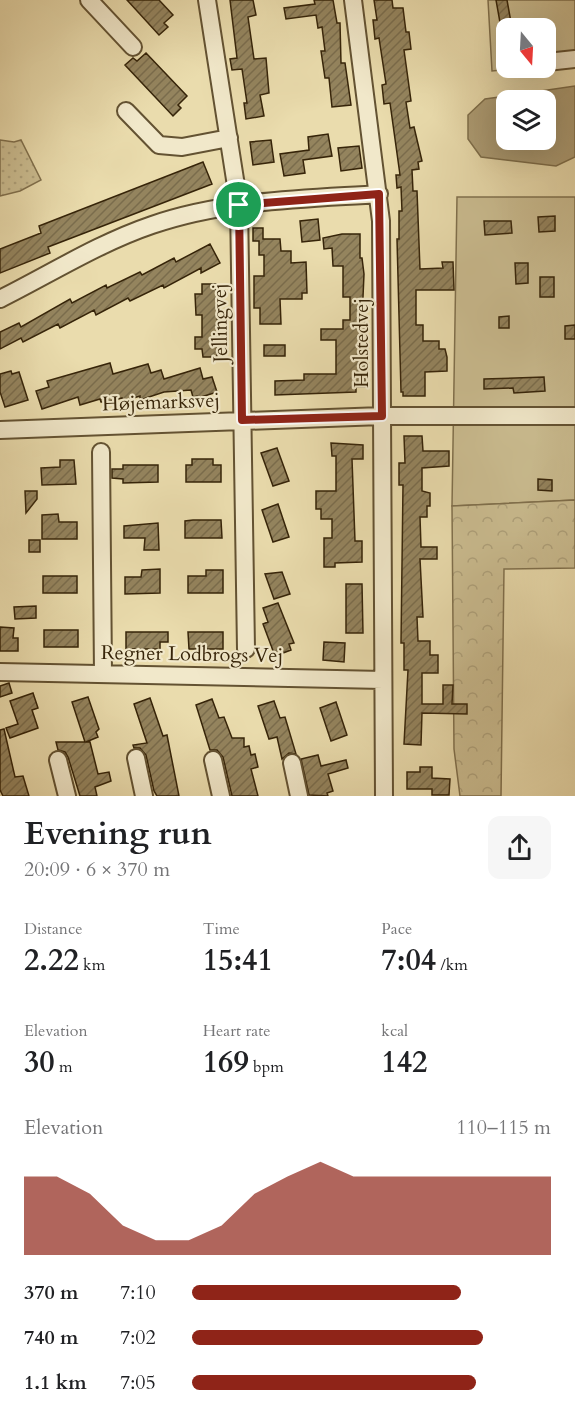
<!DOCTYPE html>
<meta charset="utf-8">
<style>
body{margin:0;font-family:Cardo,serif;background:#f6f6f6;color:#202124;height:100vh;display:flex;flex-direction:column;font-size:22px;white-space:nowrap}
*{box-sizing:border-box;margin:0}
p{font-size:20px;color:#757577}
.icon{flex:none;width:33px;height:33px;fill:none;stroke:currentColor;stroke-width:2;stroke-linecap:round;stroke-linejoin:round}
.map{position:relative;height:796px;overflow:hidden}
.details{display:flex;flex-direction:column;background:#fff;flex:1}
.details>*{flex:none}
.needle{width:39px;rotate:162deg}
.fabs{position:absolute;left:496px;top:18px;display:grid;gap:12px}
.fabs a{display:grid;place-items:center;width:60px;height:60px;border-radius:12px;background:#fff;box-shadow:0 6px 24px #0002;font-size:30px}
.pin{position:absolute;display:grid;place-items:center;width:51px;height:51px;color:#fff;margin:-26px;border:3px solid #fff;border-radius:50%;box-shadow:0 2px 6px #0007}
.round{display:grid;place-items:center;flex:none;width:63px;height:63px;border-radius:12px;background:#f6f6f6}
.head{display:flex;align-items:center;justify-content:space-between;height:102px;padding:0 24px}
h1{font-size:33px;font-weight:600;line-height:45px}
.figures{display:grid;grid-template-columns:repeat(3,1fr);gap:9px;height:102px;padding:6px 24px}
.figures div{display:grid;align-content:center}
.figures b{font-size:30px;font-weight:600}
.figures small{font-size:16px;font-weight:400}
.figures p{font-size:16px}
.chart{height:168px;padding:12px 24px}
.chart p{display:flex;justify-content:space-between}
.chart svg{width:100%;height:108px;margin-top:6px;fill:#8f2418;opacity:.7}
ul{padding:0 24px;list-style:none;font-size:20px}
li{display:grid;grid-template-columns:96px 72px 1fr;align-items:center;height:45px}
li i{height:15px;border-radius:8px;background:#8f2418}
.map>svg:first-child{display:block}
</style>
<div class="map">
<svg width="575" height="796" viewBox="0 0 575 796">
<defs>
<pattern id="forest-crowns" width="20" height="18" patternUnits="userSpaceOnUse" patternTransform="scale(1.5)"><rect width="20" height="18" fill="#cbbd91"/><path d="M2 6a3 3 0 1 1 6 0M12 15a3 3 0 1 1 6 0" fill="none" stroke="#afa27c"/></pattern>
<pattern id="park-dots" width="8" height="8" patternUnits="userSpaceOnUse" patternTransform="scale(1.5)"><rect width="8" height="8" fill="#cbbd91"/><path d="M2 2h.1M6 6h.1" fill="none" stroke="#afa27c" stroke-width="1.8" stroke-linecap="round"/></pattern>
<pattern id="building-hatch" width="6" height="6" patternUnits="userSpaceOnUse" patternTransform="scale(1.5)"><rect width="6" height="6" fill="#94845e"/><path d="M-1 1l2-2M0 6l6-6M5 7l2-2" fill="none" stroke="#7a6c4c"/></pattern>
</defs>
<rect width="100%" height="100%" fill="#eadcad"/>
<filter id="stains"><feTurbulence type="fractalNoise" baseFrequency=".00333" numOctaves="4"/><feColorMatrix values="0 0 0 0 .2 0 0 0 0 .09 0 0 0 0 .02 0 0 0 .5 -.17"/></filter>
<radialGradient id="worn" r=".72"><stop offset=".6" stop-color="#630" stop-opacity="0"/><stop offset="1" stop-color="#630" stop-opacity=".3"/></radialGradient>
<path fill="#cbbd91" stroke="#80704d" stroke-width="1.5" d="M488,0H575V61L546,64V28H507V68H521L492,71Z
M457,197H575V500L452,506Z"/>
<path fill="url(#forest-crowns)" stroke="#80704d" stroke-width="1.5" d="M575,500V568L504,569L501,796H460L454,749L452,506Z"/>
<path fill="url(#park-dots)" stroke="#80704d" stroke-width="1.5" d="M0,140L14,142L21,140L41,180L20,191L0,196Z"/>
<path fill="#ad9d75" stroke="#7d6d4a" stroke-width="1.5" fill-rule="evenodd" d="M575,86V157L556,166L481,157L468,139V115L485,99ZM507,100H546V140H507Z"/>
<path fill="url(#building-hatch)" stroke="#362409" stroke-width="1.5" d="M127,0H159L173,15L164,23L168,27L159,35Z
M230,0H253L256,15L248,17L254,59L266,58L269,93L260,95L264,116L246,119L244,103H247L242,69L232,70L230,59L237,58Z
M314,0H333L337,23H340L341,63H345L351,105L332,107L329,78H325L321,51H325L322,27L318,28L316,15L286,19L284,8L315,4Z
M374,0H392L393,8H403L406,32H409L411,49L404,50L411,101L406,102L410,128L414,127L422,161L418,162L419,169L412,170L413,191H417L420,269L443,268L442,262H453L454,290H416V325H423V341H439V349H445L447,357V371L425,372V396H403V392H401L397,239H399V211H402L401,187L397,188L396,175H400L390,103L384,104L382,85L386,84L379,38L375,39L373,20H377Z
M496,0H507L512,28H501Z
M146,53L187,96L178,105L181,108L173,116L125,65L133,58L137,61Z
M328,134L332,156L303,160L305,173L284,176L280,154L309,150L308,137Z
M271,140L274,162L253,165L250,142Z
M359,146L362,168L341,171L338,148Z
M203,162L212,184L48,247L50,253L0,273V249L41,233L39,226Z
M555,216V231L539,232L538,217Z
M318,219L320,240L302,242L300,221Z
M484,221H511L512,233L485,235Z
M253,228H263V239H280L281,251H291V263L306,262L307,293H302V299H280L281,324H260V308H254V276H264V255H259V241H253Z
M342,234H360V258H362L364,274L362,320H365V387H356V392L275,395V381L304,380V374H336V340H321V329H343V320H350V297H343V266H333L332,248L324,249L323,238Z
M210,244L220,263L201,273V268L164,288L163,285L130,301L128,298L96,315L94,310L60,328L58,324L23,342L21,338L0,349V332L19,323L21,327L70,299L72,303L106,285L107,288L140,272L142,275L174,258L176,262Z
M515,263H528V283L516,284Z
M540,277H554V297H540Z
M202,284H216L217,319H222V340H216L217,357H203L202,349H195V337H202V315H196L195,294H202Z
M509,316V328H499V317Z
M575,325V339H565V326Z
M264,345H285V356H264Z
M110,363L113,374L148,364L151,373L161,370L164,379L200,368L203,379L212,377L217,392L198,398L197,396L193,397L191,390L164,392L140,400V396L123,401L122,398L107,402H101L100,399L80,405L78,397L42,409L36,391L49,387L47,381Z
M11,371L12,374L19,372L28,400L5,407L0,392V374Z
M544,377L545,391L514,393L513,388L484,389V379Z
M404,436H422L423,451H449V466L422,468V491L430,493V506H427V517H420L421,547H437V559H420L423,617H417L418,641H430V655H438V673H422V704H443V685H453L452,704H467V714L422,713L421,745L404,744L408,670H404V643H401L403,485H399V463H405Z
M331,443L363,445V459H352L355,541H362V562L335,563V567H324V538H332V519H321V509H316V491H336V456H332Z
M277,448L289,481L273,486L261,453Z
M192,459H213V465H221V482H186V465H192Z
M60,460H74L76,484L42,485L41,468L60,467Z
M123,465H158V482L123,483V479L112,478V469H123Z
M538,479L552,480V491L538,490Z
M25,491H37V499L26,513Z
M278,504L289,537L273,542L262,510Z
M58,514L59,522H77V539H42V515Z
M193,520H221L222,538H185V521Z
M158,523L159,550H144L145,538H124V526Z
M29,540H40V552H29Z
M160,569V593L125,594V577H141L142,570Z
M206,570H223V593H188V576H206Z
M282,572L290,594L274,599L265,574Z
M43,576H77V593H43Z
M346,584H362L363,633H346Z
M278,603L294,643L289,644L291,650L275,656L263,624L268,622L263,608Z
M36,606V618L15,619L14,607Z
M0,627L14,628L13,638H18V651H0Z
M44,630H78V647H44Z
M126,632H168V642H160V649H126Z
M188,632H223V649H189Z
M324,642L345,643L344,662L323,660Z
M9,683L12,693L0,697V686Z
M33,693L38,708L32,710L38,728L10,738L6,728L18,724L10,701Z
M88,697L99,729L96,732L98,737L86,742H90L98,774L109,772L111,781L95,787L97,796H80L68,757L65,752L58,750L56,742H85L72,702Z
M150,698L163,736L167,735L179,796H157L154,791L146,755L140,748H134L133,745L147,743L134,704Z
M212,699L219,718L224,717L232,738H244V747L249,746L251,755L255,754L258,767L251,769L258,796H232L223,757L217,750H210L196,705Z
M274,701L280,718L285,717L296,754L289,753L282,759L277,737L269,739L258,706Z
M336,702L347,735L331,741L320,708Z
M4,729L15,777L23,776L29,796H3L0,790V730Z
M318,755L321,766L346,760L348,768L328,774L333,791L327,793L328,796L309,795L301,759Z
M420,767H432V778L450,779L449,795H432V789H407V772H420Z"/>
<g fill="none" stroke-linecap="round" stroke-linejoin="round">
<defs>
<path id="minor" d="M89,0L133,47
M207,0L239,205L246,649
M353,0L381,221L384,796
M547,62L575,59
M126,111L159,145L182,147L229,138
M0,299C50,274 99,243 152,225C224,200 304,199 379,194
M0,430L382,416H575
M101,452L103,673
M0,672L383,680
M136,758L144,796
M58,760L67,796
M213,760L221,796
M292,763L299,796"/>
</defs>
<use href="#minor" stroke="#635232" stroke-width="20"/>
<use href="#minor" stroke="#f1e8ca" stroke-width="16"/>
</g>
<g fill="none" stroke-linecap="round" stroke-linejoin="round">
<defs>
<path id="route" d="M379,194L382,416L242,420L239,205Z"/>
</defs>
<use href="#route" stroke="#fff" stroke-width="12"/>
<use href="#route" stroke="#8f2418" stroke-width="8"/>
</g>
<g text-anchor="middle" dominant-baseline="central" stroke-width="4.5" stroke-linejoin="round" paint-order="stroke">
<g font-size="20" fill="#362409" stroke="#f1e8ca">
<text transform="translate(220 323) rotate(-91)">Jellingvej</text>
<text transform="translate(361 343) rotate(-90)">Holstedvej</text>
<text transform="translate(161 402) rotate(-2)">Højemarksvej</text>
<text transform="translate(192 654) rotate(1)">Regner Lodbrogs Vej</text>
</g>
</g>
<rect width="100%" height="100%" filter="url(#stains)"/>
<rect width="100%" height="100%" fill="url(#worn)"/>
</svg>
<div class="fabs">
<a><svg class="needle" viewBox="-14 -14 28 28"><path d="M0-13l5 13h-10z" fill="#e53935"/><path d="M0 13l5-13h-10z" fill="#757577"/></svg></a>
<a><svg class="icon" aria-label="layers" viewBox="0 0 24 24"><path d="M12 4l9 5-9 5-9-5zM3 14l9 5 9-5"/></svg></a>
</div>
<div class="pin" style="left:239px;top:205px;background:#1e9e55"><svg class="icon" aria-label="arrive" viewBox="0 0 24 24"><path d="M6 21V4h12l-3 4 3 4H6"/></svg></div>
</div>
<section class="details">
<div class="head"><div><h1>Evening run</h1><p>20:09 · 6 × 370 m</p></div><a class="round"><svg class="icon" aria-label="share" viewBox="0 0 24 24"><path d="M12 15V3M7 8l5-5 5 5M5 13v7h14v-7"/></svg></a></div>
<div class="figures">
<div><p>Distance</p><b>2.22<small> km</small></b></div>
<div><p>Time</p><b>15:41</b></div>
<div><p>Pace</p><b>7:04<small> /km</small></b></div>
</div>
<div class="figures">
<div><p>Elevation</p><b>30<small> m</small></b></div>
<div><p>Heart rate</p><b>169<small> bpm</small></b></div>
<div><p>kcal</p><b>142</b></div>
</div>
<div class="chart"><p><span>Elevation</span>110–115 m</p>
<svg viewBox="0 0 160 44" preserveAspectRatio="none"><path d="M0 44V12L10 12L20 19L30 32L40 38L50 38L60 32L70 19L80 12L90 6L100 12L110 12L120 12L130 12L140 12L150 12L160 12V44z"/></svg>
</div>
<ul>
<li><b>370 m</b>7:10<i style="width:75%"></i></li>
<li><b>740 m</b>7:02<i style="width:81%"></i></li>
<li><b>1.1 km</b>7:05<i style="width:79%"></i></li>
</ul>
</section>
